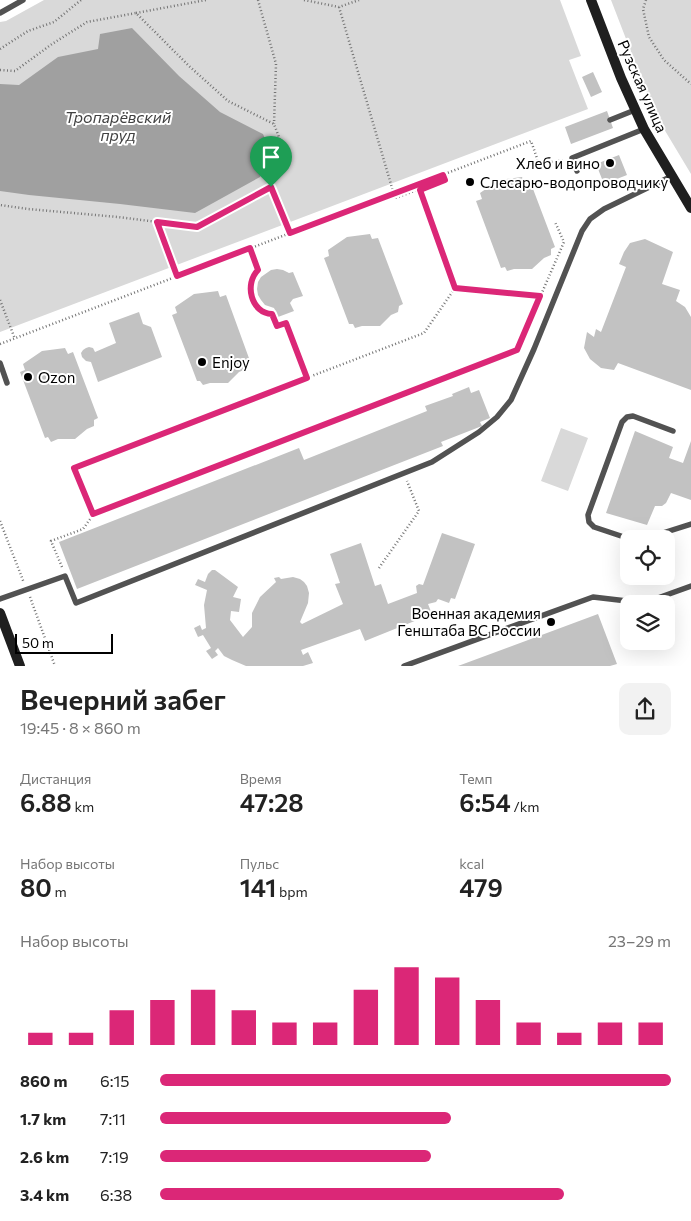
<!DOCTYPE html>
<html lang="ru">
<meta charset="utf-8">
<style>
body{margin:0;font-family:Commissioner,sans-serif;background:#f2f2f2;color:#222;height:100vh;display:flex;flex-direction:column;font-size:19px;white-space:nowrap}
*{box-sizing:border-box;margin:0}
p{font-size:16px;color:#767676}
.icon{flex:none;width:28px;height:28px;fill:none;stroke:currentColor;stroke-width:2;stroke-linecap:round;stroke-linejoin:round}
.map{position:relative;height:666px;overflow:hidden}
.panel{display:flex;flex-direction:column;background:#fff;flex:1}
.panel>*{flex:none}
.tools{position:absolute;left:620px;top:530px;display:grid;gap:10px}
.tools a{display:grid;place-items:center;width:55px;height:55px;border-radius:10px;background:#fff;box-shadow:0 5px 20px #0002;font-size:25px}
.scale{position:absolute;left:15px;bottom:12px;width:98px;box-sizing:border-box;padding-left:5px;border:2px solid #000;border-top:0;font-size:14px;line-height:18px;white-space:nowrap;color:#000;-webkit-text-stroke:4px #fff;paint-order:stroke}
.pin{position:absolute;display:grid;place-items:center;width:42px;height:42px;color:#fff;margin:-51px -21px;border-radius:50% 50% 50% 0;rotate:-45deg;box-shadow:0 0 5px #0007}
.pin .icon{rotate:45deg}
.round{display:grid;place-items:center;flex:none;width:52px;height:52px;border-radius:10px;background:#f2f2f2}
.head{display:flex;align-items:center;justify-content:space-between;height:85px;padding:0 20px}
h1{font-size:28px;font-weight:600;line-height:38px}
.figures{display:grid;grid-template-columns:repeat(3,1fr);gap:8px;height:85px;padding:5px 20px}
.figures div{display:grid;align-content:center}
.figures b{font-size:25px;font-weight:600}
.figures small{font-size:14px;font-weight:400}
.figures p{font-size:14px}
.chart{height:140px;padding:10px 20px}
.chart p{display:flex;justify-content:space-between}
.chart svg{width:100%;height:90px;margin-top:5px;stroke:#db2777;stroke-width:6}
ul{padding:0 20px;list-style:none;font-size:16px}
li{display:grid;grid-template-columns:80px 60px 1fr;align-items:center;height:38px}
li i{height:12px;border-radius:6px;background:#db2777}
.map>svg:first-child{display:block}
</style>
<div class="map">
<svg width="691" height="666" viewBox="0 0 691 666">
<rect width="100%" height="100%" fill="#fff"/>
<path fill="#d9d9d9" d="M44,0H560L581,56L569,60L588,109L0,332V22L6,21Z
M611,0H691V174L655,114Z
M561,428L588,438L568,491L541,481Z"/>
<path fill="#a0a0a0" d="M132,28L179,76L220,112L263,134L271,153L260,177L195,213L120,204L29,195L0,191V84L19,85L58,57L98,49L100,34Z"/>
<path fill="#c2c2c2" d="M593,72L602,92L591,97L582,77Z
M607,111L613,128L571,144L565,127Z
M619,155L627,175L604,184L596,164Z
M522,177L524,182L530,181L555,247L551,249V255L544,258L532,269H514L507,271L505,267L501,268L476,201L482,199L480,193L499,180Z
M370,234L372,239L378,238L403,304L399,306L398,312L391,315L380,326H362L355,328L353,324H349L324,258L329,256L328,250L347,237Z
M645,239L673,252L662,284L680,290L676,301L685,307L691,317V390L618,363L614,370L601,368L590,359L584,348L587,332L594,337L596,329L601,332L626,267L619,264L624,252L630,243Z
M277,269L283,270L289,273L293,272L303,296L293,299L290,303L294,311L278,317L274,308L265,305L261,300L258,295L257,289L258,282L261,277L271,270Z
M218,291L220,297L226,295L250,361L247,363L246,369L239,372L228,383H210L203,385L200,381H197L172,315L177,313L175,307L194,294Z
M139,312L143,324L151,327L162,357L98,382L91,362L86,361L82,357L81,353L83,350L86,348L89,347L93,348L95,352L116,343L109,323Z
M65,348L68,354L73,352L98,418L94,420V426L87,429L75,439H58L51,442L48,437L45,438L20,372L25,370L23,364L42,351Z
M469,387L471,393L479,390L490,418L480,422L482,426L441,442L443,446L77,589L59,542L299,448L304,460L427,411L425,406L453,396L452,394Z
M635,431L673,447L669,458L683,463L691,441V500L671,493L666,503L662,506H655L647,525L606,513Z
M442,533L475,544L455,599L451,598L449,603L438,599L436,602L428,604L432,614L365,641L360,629L301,650L303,655L308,652L313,663L303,666H246L232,660L224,656L218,648L215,651L218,655L212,659L206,651L211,648L203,635L198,637L194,628L200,625L202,630L206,628L204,605L207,590L195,585L198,579L205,582L208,574L212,570H215L238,587L233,597L241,599L239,612L231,611L230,620L243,637L252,627V613L260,597L276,582L274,578L279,577L281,579L293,577L300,579L304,582L307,586L309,593L308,603L300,622L302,624L343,604L335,584L340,583L330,554L361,543L375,586L381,584L388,604L417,593L416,586L419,584L423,585Z
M598,614L617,664L610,666H458Z"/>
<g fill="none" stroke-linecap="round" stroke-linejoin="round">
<path stroke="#747474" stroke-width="2.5" stroke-dasharray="1 2.5" stroke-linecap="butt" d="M258,0L276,64L274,124
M304,0L339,7L359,0
M646,0L643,9L649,37L664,60L691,84
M339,7L395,198L445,180L443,175
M136,13L206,0
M0,49L28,31L54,22L81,0
M0,70L15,71L52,44L87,22L136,13L189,66L228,101L274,124L285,153L271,187L197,227L118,217L28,209L0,205
M271,187L290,233
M419,190L455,288
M157,222L177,276
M250,249L258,270C244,284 251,312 272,314L277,326L286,323L307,378
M455,288L540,296
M0,300L15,339
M0,344L531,141L539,164L564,160
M93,515L74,467L424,333L455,288
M0,521L24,583
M62,567L51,541L83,529L93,515L517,350L564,242L555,222
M379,568L419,511L407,481
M30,597L55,666"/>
<path stroke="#525252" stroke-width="5.5" d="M0,13L23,0
M610,120L635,110
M577,171L572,158L644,129
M0,363L7,383
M630,539L594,527L589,522L588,515L622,422L627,417L633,416L673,431
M644,539L691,524
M0,599L65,576L76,603L432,462L479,432L497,417L511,400L534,349L582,231L590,219L604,209L672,176
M404,666L593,597L644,603L691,586"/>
<path stroke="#1f1f1f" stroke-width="10" d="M591,0L621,78L644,129L691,208
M0,613L20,666"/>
</g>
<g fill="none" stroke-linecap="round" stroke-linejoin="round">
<defs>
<path id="route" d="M443,175L445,180L420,190L455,288L540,296L517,350L93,514L74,468L307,378L286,323L277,326L272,314C251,313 244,284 258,270L250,248L177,276L157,222L197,227L271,187L290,233Z"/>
</defs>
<use href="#route" stroke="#fff" stroke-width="10"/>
<use href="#route" stroke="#db2777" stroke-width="6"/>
</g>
<g fill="#000" stroke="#fff" stroke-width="2">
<circle cx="610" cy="163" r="5"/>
<circle cx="470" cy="182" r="5"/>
<circle cx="202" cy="362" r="5"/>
<circle cx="28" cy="377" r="5"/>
<circle cx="551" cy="622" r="5"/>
</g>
<g text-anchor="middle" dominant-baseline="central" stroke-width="4" stroke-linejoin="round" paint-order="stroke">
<g font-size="15" fill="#000" stroke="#fff">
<text transform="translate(643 86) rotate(66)">Рузская улица</text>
</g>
<g font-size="15" fill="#000" stroke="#fff" text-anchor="start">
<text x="600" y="163" text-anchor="end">Хлеб и вино</text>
<text x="480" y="182">Слесарю-водопроводчику</text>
<text x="212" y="362">Enjoy</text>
<text x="38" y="377">Ozon</text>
<text x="541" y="613" text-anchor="end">Военная академия<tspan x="541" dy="17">Генштаба ВС России</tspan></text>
</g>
<g font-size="16" font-style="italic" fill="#414141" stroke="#fff">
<text x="118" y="116">Тропарёвский<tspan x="118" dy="18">пруд</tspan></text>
</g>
</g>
</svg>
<div class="tools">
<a><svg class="icon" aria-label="locate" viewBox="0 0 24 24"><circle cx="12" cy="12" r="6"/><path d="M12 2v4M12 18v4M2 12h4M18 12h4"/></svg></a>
<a><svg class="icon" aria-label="layers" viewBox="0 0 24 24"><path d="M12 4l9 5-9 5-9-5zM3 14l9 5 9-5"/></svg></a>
</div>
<div class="scale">50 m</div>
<div class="pin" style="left:271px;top:187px;background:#1e9e55"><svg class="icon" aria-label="arrive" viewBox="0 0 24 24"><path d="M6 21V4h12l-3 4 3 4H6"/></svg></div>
</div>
<section class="panel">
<div class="head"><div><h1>Вечерний забег</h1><p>19:45 · 8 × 860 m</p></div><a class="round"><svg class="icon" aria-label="share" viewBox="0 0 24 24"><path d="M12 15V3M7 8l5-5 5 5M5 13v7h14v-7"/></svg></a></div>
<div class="figures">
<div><p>Дистанция</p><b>6.88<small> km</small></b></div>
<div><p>Время</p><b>47:28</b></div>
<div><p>Темп</p><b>6:54<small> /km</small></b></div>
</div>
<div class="figures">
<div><p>Набор высоты</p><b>80<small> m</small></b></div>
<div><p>Пульс</p><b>141<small> bpm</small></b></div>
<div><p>kcal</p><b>479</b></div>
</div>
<div class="chart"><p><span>Набор высоты</span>23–29 m</p>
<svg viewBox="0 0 160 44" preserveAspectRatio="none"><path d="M5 44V38M15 44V38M25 44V27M35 44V22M45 44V17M55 44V27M65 44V33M75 44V33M85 44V17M95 44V6M105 44V11M115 44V22M125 44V33M135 44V38M145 44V33M155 44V33"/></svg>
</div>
<ul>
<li><b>860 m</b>6:15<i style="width:100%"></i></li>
<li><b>1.7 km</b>7:11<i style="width:57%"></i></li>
<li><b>2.6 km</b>7:19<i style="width:53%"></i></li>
<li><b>3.4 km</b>6:38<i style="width:79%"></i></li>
</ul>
</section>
